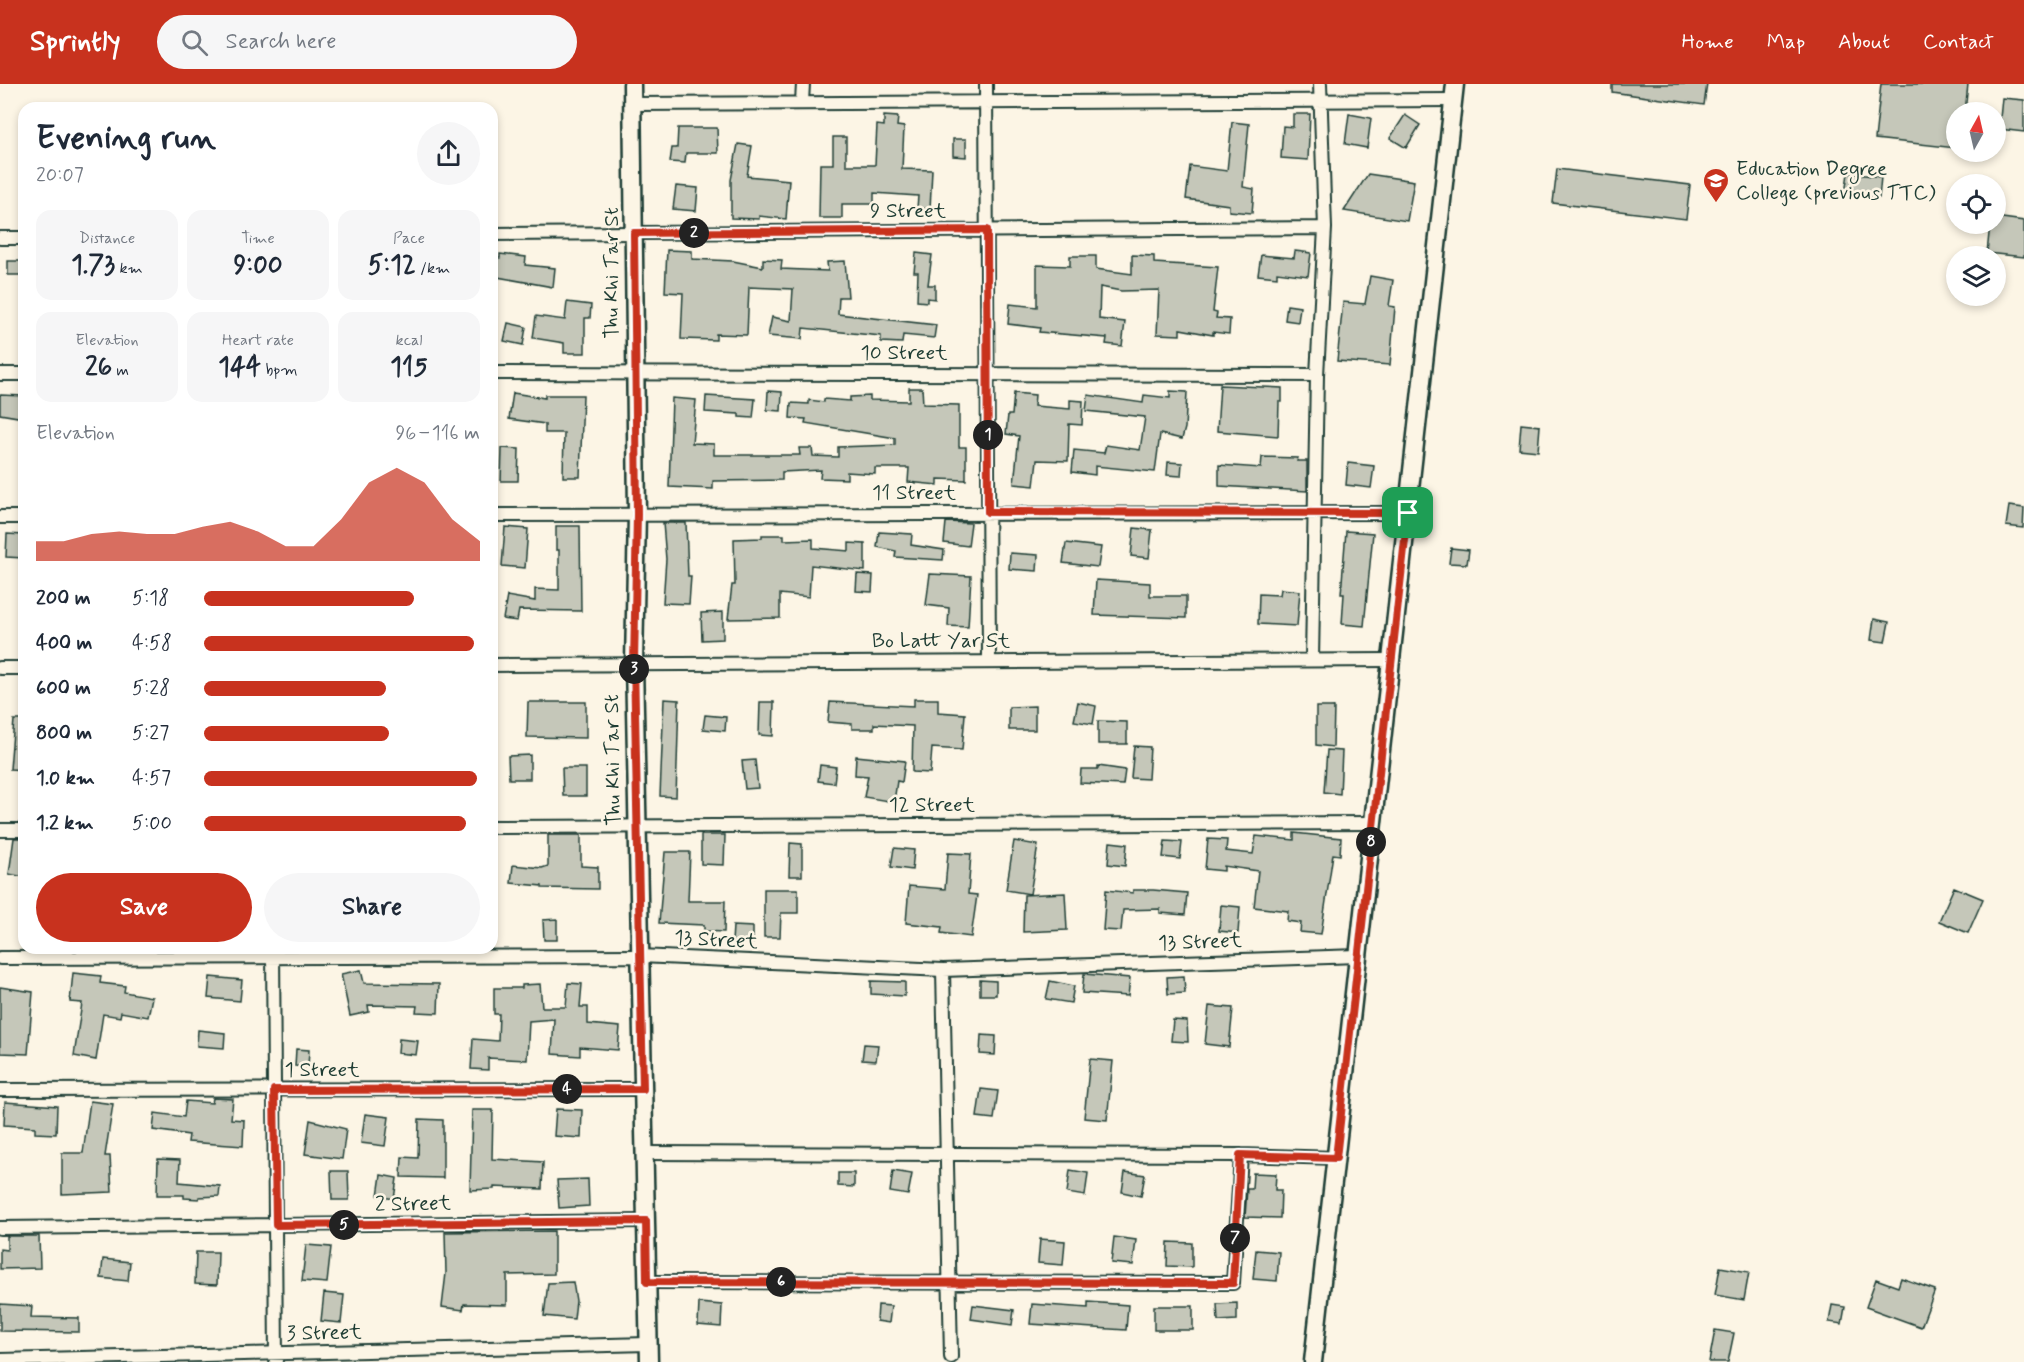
<!DOCTYPE html>
<meta charset="utf-8">
<style>
body{margin:0;font-family:Mynerve,sans-serif;background:#f6f6f7;color:#1f2937;height:100vh;display:flex;flex-direction:column;font-size:22px;white-space:nowrap}
*{box-sizing:border-box;margin:0}
p{font-size:20px;color:#747a83}
.icon{flex:none;width:33px;height:33px;fill:none;stroke:currentColor;stroke-width:2;stroke-linecap:round;stroke-linejoin:round}
.map{position:relative;flex:1;overflow:hidden}
.panel{position:absolute;left:18px;top:18px;width:480px;height:852px;display:flex;flex-direction:column;background:#fff;border-radius:18px;box-shadow:0 3px 9px #0003}
.panel>*{flex:none}
.needle{width:39px;rotate:8deg}
.buttons{position:absolute;left:1946px;top:18px;display:grid;gap:12px}
.buttons a{display:grid;place-items:center;width:60px;height:60px;border-radius:50%;background:#fff;box-shadow:0 3px 9px #0003;font-size:30px}
.pin{position:absolute;display:grid;place-items:center;width:51px;height:51px;color:#fff;margin:-26px;border-radius:12px;box-shadow:0 3px 9px #0006}
.km{position:absolute;width:30px;height:30px;margin:-15px;border-radius:50%;background:#222;color:#fff;font-size:16px;line-height:30px;text-align:center}
.round{display:grid;place-items:center;flex:none;width:63px;height:63px;border-radius:32px;background:#f6f6f7}
.headline{display:flex;align-items:center;justify-content:space-between;height:102px;padding:0 18px}
h1{font-size:33px;font-weight:800;line-height:45px}
.stats{display:grid;grid-template-columns:repeat(3,1fr);gap:9px;height:102px;padding:6px 18px}
.stats div{display:grid;align-content:center;border-radius:15px;background:#f6f6f7;text-align:center}
.stats b{font-size:26px;font-weight:800}
.stats small{font-size:16px;font-weight:400}
.stats p{font-size:16px}
.chart{height:168px;padding:12px 18px}
.chart p{display:flex;justify-content:space-between}
.chart svg{width:100%;height:108px;margin-top:6px;fill:#c8321e;opacity:.7}
.cta{display:flex;gap:12px;margin-top:auto;padding:12px 18px}
.cta a{flex:1;height:69px;border-radius:36px;background:#c8321e;color:#fff;font-size:24px;font-weight:800;line-height:69px;text-align:center}
.cta a+a{background:#f6f6f7;color:#1f2937}
ul{padding:0 18px;list-style:none;font-size:20px}
li{display:grid;grid-template-columns:96px 72px 1fr;align-items:center;height:45px}
li i{height:15px;border-radius:8px;background:#c8321e}
header{display:flex;align-items:center;gap:36px;box-sizing:border-box;height:84px;padding:0 30px;background:#c8321e;color:#fff}
header strong{font-size:28px}
nav{display:flex;gap:33px;margin-inline-start:auto;font-size:21px}
.search{width:420px;height:54px;background:#f6f6f7;display:flex;align-items:center;gap:15px;box-sizing:border-box;padding:0 21px;border-radius:33px;color:#747a83;font-size:22px}
.map>svg:first-child{display:block}
</style>
<header>
<strong>Sprintly</strong>
<div class="search"><svg class="icon" aria-label="search" viewBox="0 0 24 24"><circle cx="10" cy="10" r="6"/><path d="M15 15l6 6"/></svg>Search here</div>
<nav><a>Home</a><a>Map</a><a>About</a><a>Contact</a></nav>
</header>
<div class="map">
<svg width="2024" height="1278" viewBox="0 0 2024 1278">
<rect width="100%" height="100%" fill="#fcf5e5"/>
<filter id="ink" filterUnits="userSpaceOnUse"><feTurbulence type="fractalNoise" baseFrequency=".0167" numOctaves="2"/><feDisplacementMap in="SourceGraphic" scale="12" xChannelSelector="R" yChannelSelector="G"/><feConvolveMatrix kernelMatrix="1 2 1 2 8 2 1 2 1" color-interpolation-filters="sRGB"/></filter>
<g filter="url(#ink)">
<path fill="#c5c7b9" stroke="#1f3d34" stroke-width="1.5" d="M1612,0H1707L1704,21L1612,8Z
M1881,0H1968L1965,28H1956V64L1875,55Z
M2002,14L2024,16V48L1999,45Z
M1293,30H1310L1308,76L1281,74L1283,42L1293,43Z
M1349,30L1371,34L1367,64L1345,60Z
M1405,31L1420,41L1406,64L1390,54Z
M884,32L898,33L897,42L904,43L902,85L932,86L930,125L917,124L918,112L874,109V120H842V134H819L820,80H833V53H846V81H875L877,41L884,42Z
M1232,38L1249,40L1243,103L1254,105L1252,129L1229,127V121L1186,115L1190,82L1227,87Z
M678,44H717L718,69H686L685,79L670,78L672,64H677Z
M953,55H966V73L953,72Z
M738,60L752,62L747,92L789,96L786,135L759,132V135L731,134V96Z
M1557,85L1690,101L1686,135L1553,119Z
M1848,89L1881,93L1879,114L1845,110Z
M1368,90L1414,97L1407,137L1344,127Z
M676,102L698,104L696,127L673,125Z
M1995,133L2024,137V173L1987,169L1990,140H1995Z
M667,166L692,167V175L733,177L763,183V175L782,176L781,185L828,187L827,178L845,177L848,213H839L838,230L936,241L934,254L903,251L902,259L881,258V252L803,244L802,255L768,252L772,233L791,237L793,205L749,203L747,251L716,250V256L681,255L683,209L665,208Z
M1295,167L1311,169L1308,192L1277,188V193L1258,191L1261,171L1294,174Z
M916,169L932,171L928,201H935V215L927,214V218L917,217L918,188H914Z
M500,170L526,173L525,181L555,184L553,203L492,192V173L500,174Z
M1132,171L1154,172V179L1218,183L1213,228L1217,229L1216,234L1230,235L1229,250L1213,248V251L1180,245V251L1157,250L1159,206L1121,207L1100,203L1099,235L1125,238L1122,262L1106,260L1107,254L1039,248L1040,244L1008,240L1010,220L1037,223V181L1070,182V172H1096V185L1132,190Z
M8,177H24V191H8Z
M1370,192L1393,196L1389,222L1395,223L1390,281L1337,277L1343,218L1365,220Z
M567,218L591,221L590,234H585V269H564V259L533,254L536,232L565,236Z
M1287,221L1300,223L1298,238L1285,236Z
M508,239L526,243L523,261L504,257Z
M1220,301L1282,304V318H1279L1278,352L1217,347Z
M909,304H922L923,320L959,321V363H966V396L938,395V401L908,398L909,384H875V390L847,388V395L820,394L821,386L782,388V396L713,397V405L669,403L672,314L696,316L692,359L714,360V371H800L799,364H812L813,372L838,373V363L895,361V354L805,339L806,335L790,334L791,319L809,320V316L824,318V315L850,317V313L870,312V316L909,317Z
M768,307L782,308L781,327L767,326Z
M1170,307L1187,308L1185,344L1182,355L1160,350L1155,388L1095,382V391L1072,388L1074,366L1104,369L1106,361L1140,366L1145,333L1086,327L1088,311L1143,319L1144,311L1170,314Z
M513,309L545,314V311H583L580,393H563L564,349H545V340L509,335Z
M1014,309L1035,311L1034,322L1070,325V316L1083,317L1082,341L1069,340L1068,377L1037,376L1034,402L1014,400L1019,352L1006,350L1008,331H1012Z
M0,311L24,312V334L0,330Z
M706,312L755,315L753,334L739,333V330L705,328Z
M1521,340L1540,342L1538,367L1519,365Z
M502,364L519,365L518,397H501Z
M1262,373L1298,374L1297,377H1307V407L1219,402V381L1261,384Z
M1168,378L1182,379L1181,392L1167,391Z
M1348,379L1374,382L1371,404L1346,401Z
M2009,422L2024,424L2023,444L2006,442Z
M946,438L971,439L968,462L944,459Z
M663,439H686L688,492H691L689,520L663,519L666,475Z
M556,442H580L581,527L519,526L517,537L503,535L507,512L535,517V505L559,506V466H556Z
M505,443L528,445L525,484L502,482Z
M1134,444L1152,446L1149,474L1131,472Z
M1346,447L1373,449L1364,542L1342,540L1344,510H1341Z
M879,448L912,450L911,461L944,466L943,476L895,473L896,467L877,463Z
M7,450L24,451V474L6,473Z
M762,451H784V456L813,455V464L849,467V459L865,460V487L811,481L809,513L780,510V534L728,535L732,501H735L734,455L762,454Z
M1066,459L1101,463L1098,483L1063,479Z
M1451,464L1469,466L1467,480L1449,479Z
M1010,469L1038,471L1037,487L1009,485Z
M857,490L873,491L872,508L856,507Z
M930,490L971,492L968,543L948,542L949,524L926,521Z
M1096,496L1150,499V512H1186V534L1094,531Z
M1281,505L1300,507L1297,542L1258,540L1259,510L1280,511Z
M723,528V555L702,556L701,529Z
M1874,535L1889,538L1885,558L1871,556Z
M664,615L679,616L676,713L660,712Z
M914,615H938V628L965,630L962,666L932,664L930,689L912,688L913,642L874,640V645H852V640L828,638L830,618L914,622Z
M528,618H586V654L527,653Z
M760,618H774L773,652L759,651Z
M1078,618L1096,622L1093,640L1074,637Z
M1035,622V646H1009V623Z
M1316,623H1334L1333,663L1316,661Z
M705,631L726,633L725,647L703,645Z
M14,636H24V686L10,685Z
M1098,637L1127,638V660H1098Z
M1134,662L1150,663L1148,695L1131,694Z
M1327,666L1342,667L1340,710L1324,708Z
M530,671V695H509L508,672Z
M856,672L905,677L902,698L897,697L894,718L864,713L868,692L855,691Z
M755,676L758,704L745,705L742,677Z
M820,681L836,683L834,699L818,697Z
M1098,682L1125,686L1123,701L1080,699L1081,685H1098Z
M562,684H586V712H563Z
M1294,749L1341,754L1340,771L1333,770L1321,850L1300,848L1301,839L1287,837L1288,827L1254,823L1258,787L1224,782V787L1205,785L1208,755L1227,756L1226,767L1253,770L1256,752L1294,756Z
M548,751H581V782L598,783V805L542,804V802L511,799L513,781L542,784L548,782Z
M701,751H725L724,781L701,780Z
M14,754H24V793L9,790Z
M1014,757L1038,761L1030,810L1006,806Z
M1165,757L1182,758L1180,775L1163,773Z
M1110,758L1127,760L1125,782L1108,780Z
M790,759L802,760V792H789Z
M894,764L914,766L912,786L891,783Z
M665,768H690L688,817H725L724,848L704,847V841L659,839Z
M948,769L971,770L968,810L977,811L971,853L941,849L942,843L906,839L909,802L945,805Z
M1954,803L1983,815L1968,849L1939,837Z
M764,805H798V829H781L780,853H764Z
M1106,806L1133,809V806H1153L1187,809L1185,831L1160,829V825L1123,826L1121,847L1103,846Z
M1065,809L1067,846L1023,848L1024,811Z
M1221,821L1240,823L1238,849L1219,847Z
M557,835V856H544L543,836Z
M733,842L753,843V859L732,858Z
M361,886L364,899L439,900L438,929L416,928L417,922L368,921L369,928L350,932L341,890Z
M73,889L101,892L100,899L125,902L124,908L152,913L148,933L121,928L120,933L103,930L96,976L74,972L82,919L70,918Z
M1084,890L1130,894L1128,912L1082,909Z
M1184,892L1185,909L1168,910L1167,893Z
M210,893L242,896L240,917L208,914Z
M980,896L996,897V911H980Z
M871,897L905,898V912L871,910Z
M1050,897L1074,902L1071,919L1046,915Z
M568,899L582,900L580,923H588V940L620,943L618,966L580,963V972L552,970L554,935L529,937L527,976L488,974V986L471,985L473,955L498,957L499,930H494V904H522V901L540,900L542,923H566Z
M0,903L33,908L28,970L0,969Z
M1209,922L1233,924L1229,963L1205,960Z
M1173,936L1187,937L1188,958L1171,957Z
M198,946L225,949L224,964L197,962Z
M981,951L996,952L995,971L980,970Z
M399,955L418,957L416,971L398,969Z
M864,960L878,961L876,977L862,976Z
M296,965L309,966L308,983L295,982Z
M1090,975L1113,977L1107,1036L1084,1034Z
M981,1005L998,1007L994,1035L977,1033Z
M213,1014L233,1015L231,1035L244,1036L243,1062L188,1058L189,1051L153,1046L155,1029L184,1033L186,1017L212,1019Z
M90,1017L113,1020L105,1072H110L112,1108L62,1110V1069H83Z
M5,1018L57,1022L56,1050L35,1049V1043L4,1041Z
M556,1025L582,1026L581,1054L554,1052Z
M472,1026H493L492,1075L543,1078L542,1105L494,1103V1105L470,1106Z
M365,1030L389,1033L385,1062L361,1059Z
M419,1035L443,1036V1094L401,1093L402,1073L418,1074Z
M310,1036L346,1045L342,1075L305,1070Z
M158,1075L180,1076L179,1098L220,1102L219,1112L199,1113V1115L184,1114V1111H157Z
M1070,1086L1088,1089L1085,1112L1067,1109Z
M331,1087H348L349,1116H332Z
M893,1087L912,1090L908,1111L890,1108Z
M1125,1088L1145,1091L1141,1112L1122,1108Z
M838,1089H854V1103L838,1102Z
M1253,1089L1276,1090L1275,1106H1281L1280,1134L1245,1133L1247,1105H1252Z
M381,1091L397,1094L394,1115L378,1112Z
M588,1095L589,1122L559,1124L557,1096Z
M554,1147V1190L507,1191V1221L464,1220L463,1226L442,1223L446,1189L445,1148Z
M7,1152H39L40,1184L0,1185V1165L7,1166Z
M1114,1153L1136,1156L1133,1181L1111,1179Z
M1040,1155L1065,1157L1063,1181L1038,1179Z
M1168,1158L1192,1159V1183L1167,1182Z
M306,1161L331,1163L327,1199L302,1197Z
M1256,1166L1279,1168L1277,1197L1253,1195Z
M196,1168H218L217,1201L195,1200Z
M103,1175L130,1178L128,1197L101,1194Z
M1720,1183L1749,1188L1744,1216L1715,1211Z
M1901,1194L1935,1206L1921,1243L1866,1223L1876,1195L1898,1203Z
M573,1198L576,1217L574,1235L544,1232L548,1199Z
M324,1209L344,1211L341,1239L321,1237Z
M1088,1218L1128,1221L1126,1246L1030,1240L1032,1220L1088,1224Z
M699,1219L722,1221L721,1243L698,1241Z
M1237,1219V1236L1218,1237L1217,1220Z
M0,1220L32,1222L31,1233L79,1234V1248L0,1247Z
M878,1221L891,1222L889,1239L877,1237Z
M973,1221L1014,1226L1012,1241L971,1235Z
M1832,1221L1845,1223L1842,1240L1829,1238Z
M1154,1222H1193V1246H1154Z
M1715,1246L1734,1249L1728,1278H1709Z"/>
<g fill="none" stroke-linecap="round" stroke-linejoin="round">
<defs>
<path id="minor" d="M986,0L989,576
M802,18L803,0
M633,20L1453,16
M492,150L1325,144
M0,154H24
M492,289L1317,291
M0,290H24
M492,431L1408,429
M0,433H24
M1312,576L1317,291L1325,144L1320,0
M492,581L1391,576
M0,584H24
M492,743L1373,739
M0,746H24
M273,864L276,1277
M0,874L640,872L943,886L1358,872
M943,886L951,1273
M0,1006L643,1005
M644,1069L1241,1071L1336,1074
M0,1144L646,1137
M647,1198L1233,1199L1241,1071
M0,1276L648,1260"/>
<path id="tertiary" d="M632,0L637,430L634,579L649,1278
M1313,1278L1455,0"/>
</defs>
<use href="#minor" stroke="#1f3d34" stroke-width="16"/>
<use href="#tertiary" stroke="#1f3d34" stroke-width="21"/>
<use href="#minor" stroke="#fcf5e5" stroke-width="12"/>
<use href="#tertiary" stroke="#fcf5e5" stroke-width="16"/>
</g>
</g>
<g fill="none" stroke-linecap="round" stroke-linejoin="round" filter="url(#ink)">
<defs>
<path id="route" d="M987,146L988,428L1408,429L1336,1074L1240,1071L1233,1199L647,1198L646,1137L276,1141L274,1006L643,1005L634,579L637,430L634,149Z"/>
</defs>
<use href="#route" stroke="#fff" stroke-width="12"/>
<use href="#route" stroke="#c8321e" stroke-width="8"/>
</g>
<defs>
<symbol id="university-pin" viewBox="-11 -11 22 30"><path d="M0 17L-7.5 6A9.5 9.5 0 1 1 7.5 6Z" fill="#c8321e" stroke="#fcf5e5"/><path d="M0-5L7-2L0 1L-7-2ZM-4 1L0 2.5L4 1V4Q0 6-4 4Z" fill="#fff"/></symbol>
</defs>
<g fill-rule="evenodd">
<use href="#university-pin" x="1701" y="82" width="30" height="40"/>
</g>
<g text-anchor="middle" dominant-baseline="central" stroke-width="5" stroke-linejoin="round" paint-order="stroke">
<g font-size="21" fill="#1f3d34" stroke="#fcf5e5" text-anchor="start">
<text x="1736" y="85">Education Degree<tspan x="1736" dy="24">College (previous TTC)</tspan></text>
</g>
<g font-size="21" fill="#1f3d34" stroke="#fcf5e5">
<text x="908" y="127">9 Street</text>
<text transform="translate(612 189) rotate(-90)">Thu Khi Tar St</text>
<text x="904" y="269">10 Street</text>
<text x="914" y="409">11 Street</text>
<text x="941" y="557">Bo Latt Yar St</text>
<text transform="translate(613 676) rotate(-91)">Thu Khi Tar St</text>
<text x="932" y="721">12 Street</text>
<text transform="translate(716 856) rotate(3)">13 Street</text>
<text transform="translate(1200 858) rotate(-2)">13 Street</text>
<text x="322" y="986">1 Street</text>
<text transform="translate(413 1120) rotate(-1)">2 Street</text>
<text transform="translate(324 1249) rotate(-1)">3 Street</text>
</g>
</g>
</svg>
<div class="buttons">
<a><svg class="needle" viewBox="-14 -14 28 28"><path d="M0-13l5 13h-10z" fill="#e53935"/><path d="M0 13l5-13h-10z" fill="#747a83"/></svg></a>
<a><svg class="icon" aria-label="locate" viewBox="0 0 24 24"><circle cx="12" cy="12" r="6"/><path d="M12 2v4M12 18v4M2 12h4M18 12h4"/></svg></a>
<a><svg class="icon" aria-label="layers" viewBox="0 0 24 24"><path d="M12 4l9 5-9 5-9-5zM3 14l9 5 9-5"/></svg></a>
</div>
<div class="pin" style="left:1408px;top:429px;background:#1e9e55"><svg class="icon" aria-label="arrive" viewBox="0 0 24 24"><path d="M6 21V4h12l-3 4 3 4H6"/></svg></div>
<b class="km" style="left:988px;top:351px">1</b>
<b class="km" style="left:694px;top:149px">2</b>
<b class="km" style="left:634px;top:585px">3</b>
<b class="km" style="left:567px;top:1005px">4</b>
<b class="km" style="left:344px;top:1141px">5</b>
<b class="km" style="left:781px;top:1198px">6</b>
<b class="km" style="left:1235px;top:1154px">7</b>
<b class="km" style="left:1371px;top:758px">8</b>
<section class="panel">
<div class="headline"><div><h1>Evening run</h1><p>20:07</p></div><a class="round"><svg class="icon" aria-label="share" viewBox="0 0 24 24"><path d="M12 15V3M7 8l5-5 5 5M5 13v7h14v-7"/></svg></a></div>
<div class="stats">
<div><p>Distance</p><b>1.73<small> km</small></b></div>
<div><p>Time</p><b>9:00</b></div>
<div><p>Pace</p><b>5:12<small> /km</small></b></div>
</div>
<div class="stats">
<div><p>Elevation</p><b>26<small> m</small></b></div>
<div><p>Heart rate</p><b>144<small> bpm</small></b></div>
<div><p>kcal</p><b>115</b></div>
</div>
<div class="chart"><p><span>Elevation</span>96–116 m</p>
<svg viewBox="0 0 160 44" preserveAspectRatio="none"><path d="M0 44V36L10 36L20 33L30 32L40 33L50 33L60 30L70 28L80 32L90 38L100 38L110 27L120 12L130 6L140 12L150 27L160 36V44z"/></svg>
</div>
<ul>
<li><b>200 m</b>5:18<i style="width:76%"></i></li>
<li><b>400 m</b>4:58<i style="width:98%"></i></li>
<li><b>600 m</b>5:28<i style="width:66%"></i></li>
<li><b>800 m</b>5:27<i style="width:67%"></i></li>
<li><b>1.0 km</b>4:57<i style="width:99%"></i></li>
<li><b>1.2 km</b>5:00<i style="width:95%"></i></li>
</ul>
<div class="cta"><a>Save</a><a>Share</a></div>
</section>
</div>
